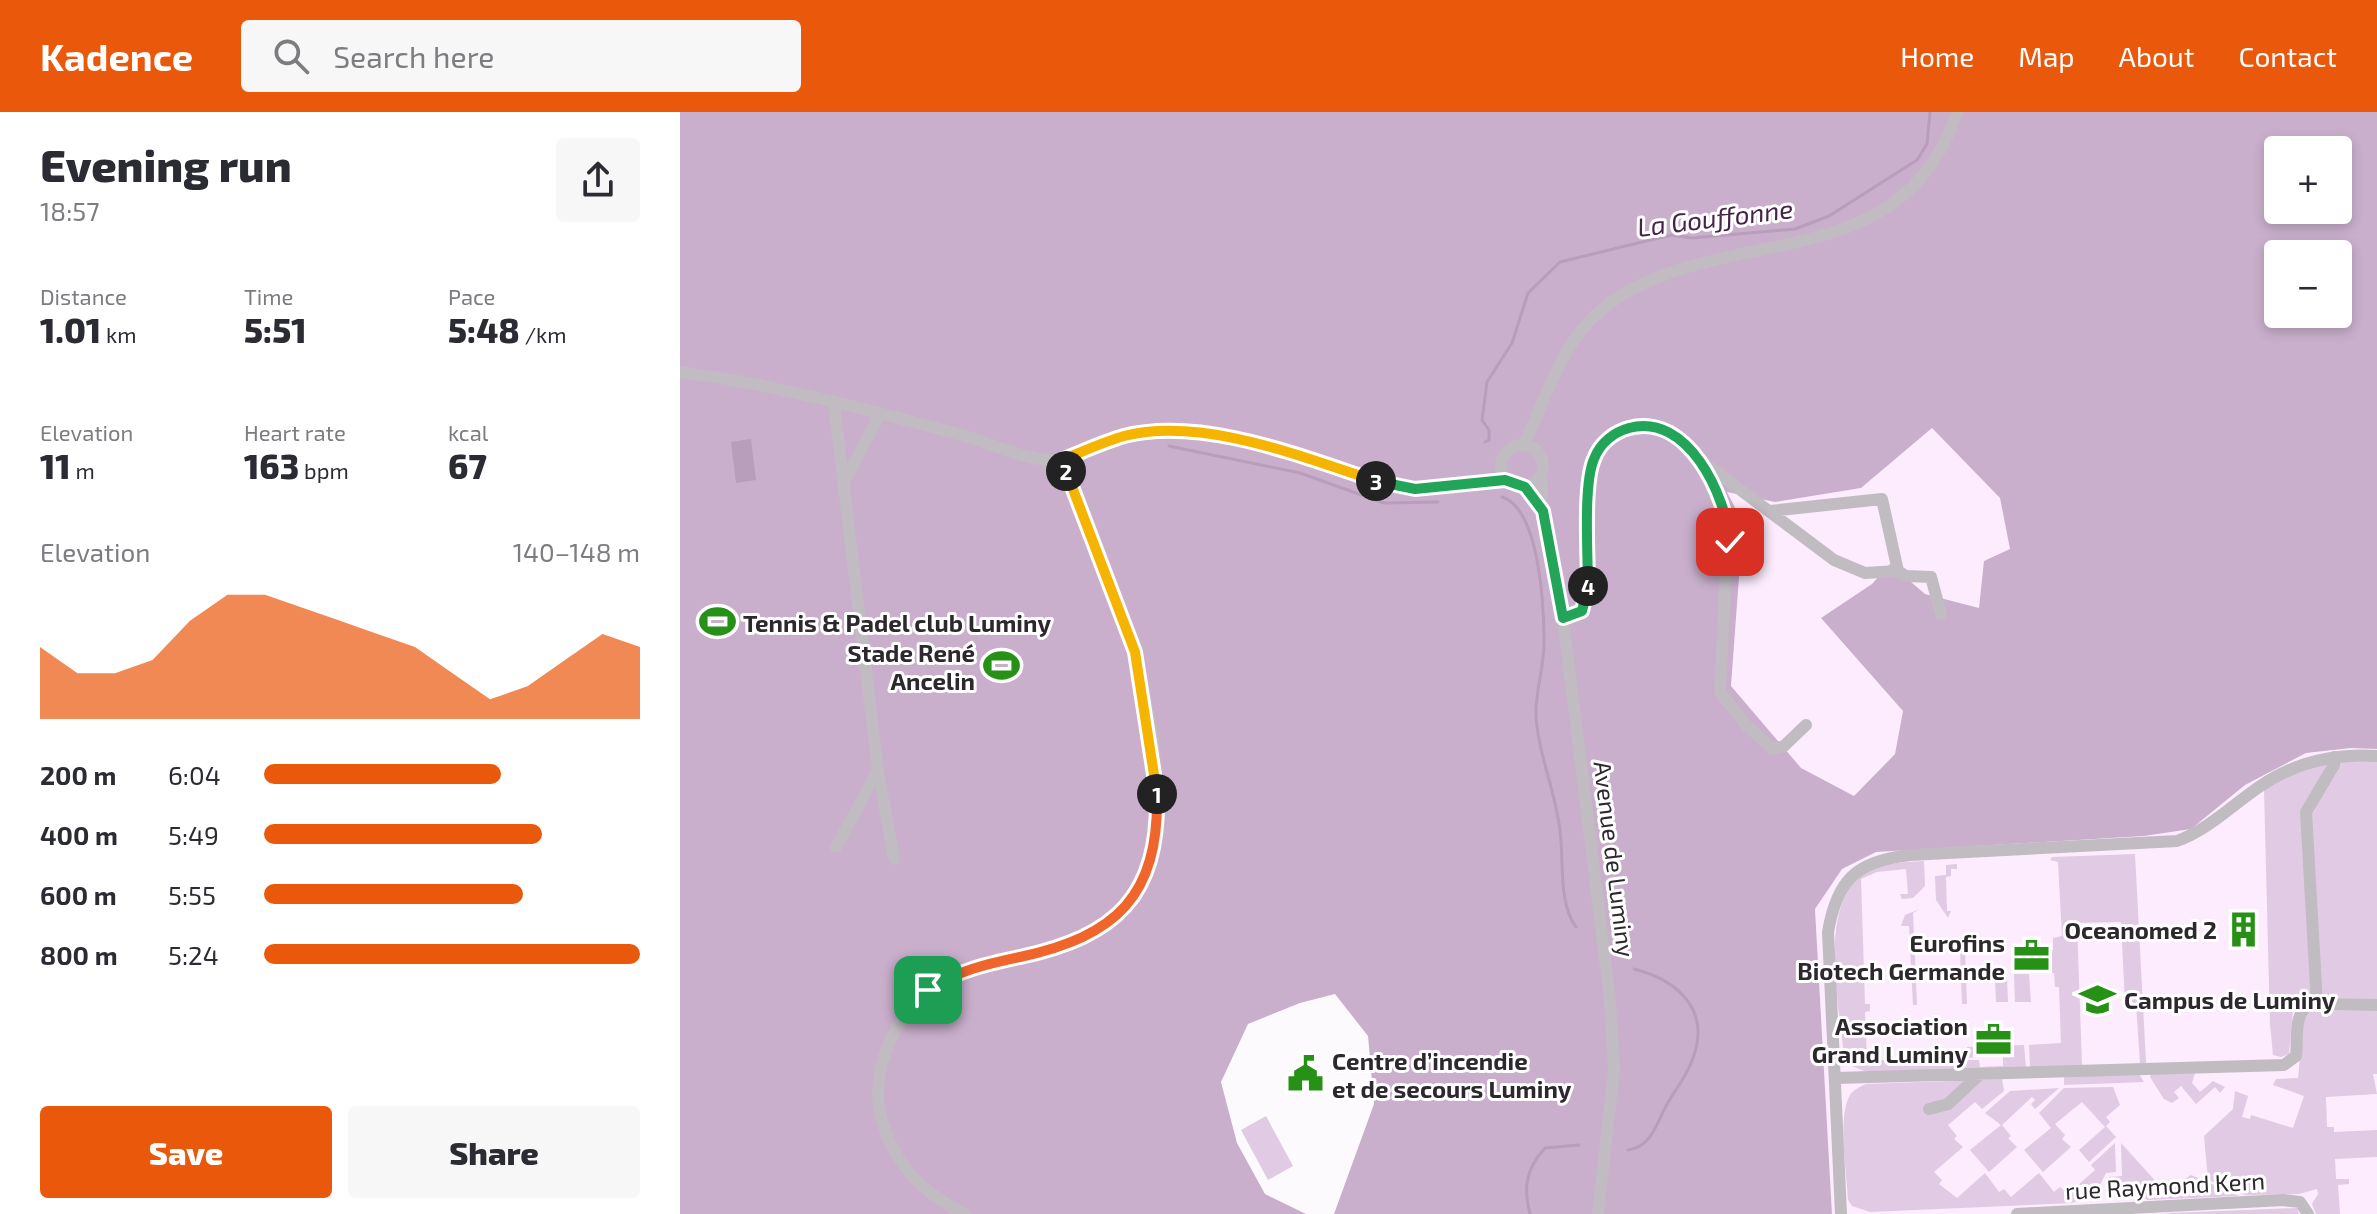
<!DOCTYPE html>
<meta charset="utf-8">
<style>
body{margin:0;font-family:"Exo 2",sans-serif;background:#f7f7f7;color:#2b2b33;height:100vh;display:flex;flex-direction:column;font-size:30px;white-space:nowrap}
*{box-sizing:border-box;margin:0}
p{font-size:26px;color:#7c7c81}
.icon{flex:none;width:44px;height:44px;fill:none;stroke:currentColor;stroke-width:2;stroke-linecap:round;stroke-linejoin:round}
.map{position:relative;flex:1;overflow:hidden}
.drawer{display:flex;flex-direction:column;background:#fff;width:680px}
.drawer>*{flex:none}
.controls{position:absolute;left:1584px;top:24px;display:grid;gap:16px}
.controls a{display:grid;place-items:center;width:88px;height:88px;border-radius:8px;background:#fff;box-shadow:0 4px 12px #0003;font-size:40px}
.pin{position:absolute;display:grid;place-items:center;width:68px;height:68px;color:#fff;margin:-34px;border-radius:16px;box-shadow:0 4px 12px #0006}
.km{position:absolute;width:40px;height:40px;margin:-20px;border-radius:50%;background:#222;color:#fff;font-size:22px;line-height:40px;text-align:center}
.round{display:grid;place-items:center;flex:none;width:84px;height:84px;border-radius:8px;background:#f7f7f7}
.overview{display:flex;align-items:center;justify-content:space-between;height:136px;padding:0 40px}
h1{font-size:44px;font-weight:800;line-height:60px}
.metrics{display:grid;grid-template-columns:repeat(3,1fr);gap:12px;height:136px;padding:8px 40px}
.metrics div{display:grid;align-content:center}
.metrics b{font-size:34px;font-weight:800}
.metrics small{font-size:22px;font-weight:400}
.metrics p{font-size:22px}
.chart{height:224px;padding:16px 40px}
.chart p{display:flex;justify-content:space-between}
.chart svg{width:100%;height:144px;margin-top:8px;fill:#ea580c;opacity:.7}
.action{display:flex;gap:16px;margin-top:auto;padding:16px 40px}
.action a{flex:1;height:92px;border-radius:8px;background:#ea580c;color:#fff;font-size:32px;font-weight:800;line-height:92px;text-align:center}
.action a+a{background:#f7f7f7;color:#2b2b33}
ul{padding:0 40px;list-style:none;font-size:26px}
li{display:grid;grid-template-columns:128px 96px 1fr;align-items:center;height:60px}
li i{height:20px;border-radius:10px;background:#ea580c}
header{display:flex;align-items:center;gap:48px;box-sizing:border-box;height:112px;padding:0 40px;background:#ea580c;color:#fff}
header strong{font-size:38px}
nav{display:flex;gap:44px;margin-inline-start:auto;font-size:28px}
.search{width:560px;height:72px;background:#f7f7f7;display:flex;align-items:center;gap:20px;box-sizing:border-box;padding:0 28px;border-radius:8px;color:#7c7c81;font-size:30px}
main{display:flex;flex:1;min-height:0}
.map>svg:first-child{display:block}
</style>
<header>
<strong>Kadence</strong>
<div class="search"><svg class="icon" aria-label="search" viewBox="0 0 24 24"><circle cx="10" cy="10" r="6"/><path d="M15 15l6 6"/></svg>Search here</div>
<nav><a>Home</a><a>Map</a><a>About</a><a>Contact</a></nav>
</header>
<main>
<section class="drawer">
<div class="overview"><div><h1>Evening run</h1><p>18:57</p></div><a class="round"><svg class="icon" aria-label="share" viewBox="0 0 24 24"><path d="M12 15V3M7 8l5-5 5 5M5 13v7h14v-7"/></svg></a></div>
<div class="metrics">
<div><p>Distance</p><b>1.01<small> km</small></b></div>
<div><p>Time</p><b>5:51</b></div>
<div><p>Pace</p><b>5:48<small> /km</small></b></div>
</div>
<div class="metrics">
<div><p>Elevation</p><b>11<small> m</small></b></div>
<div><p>Heart rate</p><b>163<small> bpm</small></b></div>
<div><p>kcal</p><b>67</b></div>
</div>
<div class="chart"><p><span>Elevation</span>140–148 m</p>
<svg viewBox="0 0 160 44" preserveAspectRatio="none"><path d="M0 44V22L10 30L20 30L30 26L40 14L50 6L60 6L70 10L80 14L90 18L100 22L110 30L120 38L130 34L140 26L150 18L160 22V44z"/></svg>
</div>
<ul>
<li><b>200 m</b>6:04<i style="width:63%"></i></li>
<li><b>400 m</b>5:49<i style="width:74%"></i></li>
<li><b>600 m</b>5:55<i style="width:69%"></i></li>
<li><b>800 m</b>5:24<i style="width:100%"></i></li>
</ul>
<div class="action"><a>Save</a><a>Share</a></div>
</section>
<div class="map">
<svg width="1697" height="1102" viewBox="0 0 1697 1102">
<rect width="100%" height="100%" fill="#fdfafd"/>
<path fill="#fcecfd" d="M1252,316L1320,386L1330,437L1299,496L1245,482L1210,452L1192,472L1141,506L1223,599L1215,642L1174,684L1121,657L1051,574L1063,411L1046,378L1095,390L1181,376Z
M1671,636L1697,637V1102H1152L1135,796L1162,757L1196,740L1464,724L1511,717L1565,673L1626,641Z"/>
<path fill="#e1cae3" d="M1697,648V887H1614L1609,942L1601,945L1593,943L1590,912L1584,678C1628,650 1647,651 1697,648Z
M1455,742L1466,951H1460L1456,891H1445L1441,810L1397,811L1402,953L1350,956L1349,933L1381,931L1379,875H1375L1374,861H1366L1365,838H1373V826L1382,824L1378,750L1370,748L1372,745Z
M1244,749L1245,774L1233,786L1222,787L1220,782H1228L1226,757L1197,760L1181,767L1185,892H1190V899L1185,900L1187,948H1299L1300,955L1323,954V942L1288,946L1287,935L1344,933L1346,956L1187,960L1169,953L1164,945C1160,893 1133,779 1195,756C1210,750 1228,750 1244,749Z
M1277,752V757H1271V764L1266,765L1267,799H1271L1268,806L1256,788L1255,764L1266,763V753Z
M1240,797L1233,801L1237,893H1233L1229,814H1221L1225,803Z
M1280,836L1285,839L1287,892H1282Z
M1334,862H1349L1351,890H1335Z
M1315,865H1327L1328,890H1316Z
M1631,898L1697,899V962H1693L1697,982L1646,985L1647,1015H1654V1020L1697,1018V1045L1655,1047L1656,1067H1669V1072L1658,1073L1660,1102H1636L1632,1092L1638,1082L1637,1077L1619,1082L1565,1083L1528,1068L1524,1024L1553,997L1555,979L1568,984L1562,1005L1570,1007L1571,1003L1613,1016L1624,984L1593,973L1596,967L1618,966L1624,904Z
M1515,961L1512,971L1520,980L1533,969L1545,975L1540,981L1535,975L1516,992L1501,974L1494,980L1499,986L1492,991L1484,987L1470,965L1471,962Z
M1459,962L1464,970L1384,973V964Z
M1322,967L1324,979L1302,997L1295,990L1268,1013L1277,1024L1274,1027L1283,1035L1254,1060L1262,1068L1259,1072L1277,1086L1305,1061L1319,1080L1324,1077L1331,1085L1359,1061L1374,1080L1380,1075L1388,1082L1415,1058L1411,1053L1435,1031L1436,1060L1426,1061L1414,1085L1391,1091L1190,1100L1172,1094L1168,1088C1167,1062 1157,1005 1170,983C1174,977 1180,975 1186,972Z
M1433,975L1440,993L1426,1005L1430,1010L1426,1014L1436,1025L1409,1050L1399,1038L1425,1015L1402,990L1375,1012L1385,1023L1382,1027L1391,1035L1363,1060L1344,1038L1371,1016L1359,1001L1384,976Z
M1379,976L1355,997L1351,992L1355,988L1352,985L1322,1013L1331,1024L1328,1026L1337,1035L1309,1060L1290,1038L1321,1013L1305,1001L1330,979Z
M586,1004L613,1054L588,1068L561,1018Z
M1441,1031L1480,1074L1489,1068L1497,1072L1511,1063L1559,1084L1467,1088L1450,1072H1429V1065L1442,1064Z
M1617,1096L1619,1102H1484L1490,1101Z"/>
<path fill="#c9afcc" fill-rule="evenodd" d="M0,0H1697V637L1671,636L1626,641L1565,673L1511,717L1464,724L1196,740L1162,757L1135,797L1152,1102H654L694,992L688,924L655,882L620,891L568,912L541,970L557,1031L585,1082L626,1102H0ZM1598,38H1658V98H1598ZM1598,142H1658V202H1598ZM1252,316L1320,386L1330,437L1304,449L1299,496L1245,482L1210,452L1192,472L1141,506L1223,599L1215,642L1174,684L1121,656L1051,574L1063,411L1047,380L1095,390L1181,376Z"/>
<path fill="#b89ebb" d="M71,327L76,368L56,371L51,330Z"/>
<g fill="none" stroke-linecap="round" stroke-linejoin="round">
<path stroke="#b89ebb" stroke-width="3" d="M805,330L809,328V318L802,308L807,270L832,231L848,181L880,150L991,123L1012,126L1115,117L1149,104L1237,48L1247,32L1250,0
M489,334L620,361L704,391L758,390
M822,385C860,397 864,496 864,531C864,556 855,580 856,604C858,641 876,681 880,719C884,747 878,791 896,815
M948,1038C971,1035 976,1013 986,994C994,979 1005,967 1011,951C1033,900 1000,869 954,857
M850,1102C843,1075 846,1057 865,1036L899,1033"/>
<path stroke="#c1bbc2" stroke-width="12" d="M0,260C93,272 188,298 278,322C306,329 337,345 365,348C400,351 434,323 470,321C554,317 633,349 711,374L735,377L825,368
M154,292L198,658L214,747
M821 354a21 21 0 1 1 42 0a21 21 0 1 1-42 0Z
M843,333C868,285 881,228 926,194C1040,108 1222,170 1277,0
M1021,351L1048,413L1040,580L1067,614L1093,637L1104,634L1126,613
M861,364L863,399L883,506L930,888L934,958L918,1102
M165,368L199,304
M1090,399L1202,387L1218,459L1226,464L1251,465L1261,502
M883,506L902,499L908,482L910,373L914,346L929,326L960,313L972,314L993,323L1018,346L1154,448L1185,461L1218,459
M156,735L198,658
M1637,892L1626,700L1654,653V645
M1156,966L1604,953L1616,944C1618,927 1613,901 1630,892L1697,893
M1249,997L1268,992L1300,962
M285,1102C241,1080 214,1052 201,1005C195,983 199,955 208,934C259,810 413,878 460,772C513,653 429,460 381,348
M1161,1102L1148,820C1157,767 1177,749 1230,743L1497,729C1529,717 1551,694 1579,675C1615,650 1654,641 1697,644
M1337,1102L1603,1088L1620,1090L1628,1102"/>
</g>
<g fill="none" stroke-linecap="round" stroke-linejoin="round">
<defs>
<path id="split-1" d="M248,878C276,859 307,852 340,845C436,824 479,785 477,682"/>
<path id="split-2" d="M386,359L455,540L477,682"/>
<path id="split-3" d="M386,359L381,348C402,340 423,330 444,324C522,304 622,345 696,369"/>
<path id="split-4" d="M696,369L735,377L825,368L845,375L863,399L883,506L902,499L908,474"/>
<path id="split-5" d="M908,474C908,444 903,372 914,347C920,331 934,320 949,316C1008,300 1046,384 1050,430"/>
</defs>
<use href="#split-1" stroke="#fff" stroke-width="16"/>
<use href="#split-2" stroke="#fff" stroke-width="16"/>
<use href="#split-3" stroke="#fff" stroke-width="16"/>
<use href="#split-4" stroke="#fff" stroke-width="16"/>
<use href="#split-5" stroke="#fff" stroke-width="16"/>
<use href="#split-1" stroke="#f0652b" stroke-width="10"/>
<use href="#split-2" stroke="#f5b400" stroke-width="10"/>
<use href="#split-3" stroke="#f5b400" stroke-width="10"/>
<use href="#split-4" stroke="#22a559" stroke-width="10"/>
<use href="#split-5" stroke="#22a559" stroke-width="10"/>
</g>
<defs>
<symbol id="stadium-bare" viewBox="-9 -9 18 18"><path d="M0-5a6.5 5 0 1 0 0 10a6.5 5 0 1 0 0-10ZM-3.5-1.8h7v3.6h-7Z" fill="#279117" stroke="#fff" stroke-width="2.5" paint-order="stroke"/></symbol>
<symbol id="building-bare" viewBox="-9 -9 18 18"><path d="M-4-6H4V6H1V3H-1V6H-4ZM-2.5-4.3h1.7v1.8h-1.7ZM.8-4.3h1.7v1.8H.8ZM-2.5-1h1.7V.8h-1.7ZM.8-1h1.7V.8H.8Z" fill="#279117" stroke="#fff" stroke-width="2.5" paint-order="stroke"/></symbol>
<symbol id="office-bare" viewBox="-9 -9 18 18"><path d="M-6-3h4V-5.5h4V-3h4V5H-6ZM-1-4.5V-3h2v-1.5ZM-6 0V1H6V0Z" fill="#279117" stroke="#fff" stroke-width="2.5" paint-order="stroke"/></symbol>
<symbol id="university-bare" viewBox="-9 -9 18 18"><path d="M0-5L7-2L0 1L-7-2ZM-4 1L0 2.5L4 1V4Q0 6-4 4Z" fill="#279117" stroke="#fff" stroke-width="2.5" paint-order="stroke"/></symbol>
<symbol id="civic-bare" viewBox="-9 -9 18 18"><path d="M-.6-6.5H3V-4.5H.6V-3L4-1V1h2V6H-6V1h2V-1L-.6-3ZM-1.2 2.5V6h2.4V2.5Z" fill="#279117" stroke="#fff" stroke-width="2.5" paint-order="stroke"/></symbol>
</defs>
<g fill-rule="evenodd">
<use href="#stadium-bare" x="12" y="484" width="51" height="51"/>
<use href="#stadium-bare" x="296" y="528" width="51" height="51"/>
<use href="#building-bare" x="1538" y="792" width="51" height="51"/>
<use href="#office-bare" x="1326" y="818" width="51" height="51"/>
<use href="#university-bare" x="1392" y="862" width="51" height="51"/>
<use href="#office-bare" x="1288" y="902" width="51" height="51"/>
<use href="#civic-bare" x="600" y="936" width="51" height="51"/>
</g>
<g text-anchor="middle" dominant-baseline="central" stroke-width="6" stroke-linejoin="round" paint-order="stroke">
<g font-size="24" font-weight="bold" fill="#2d282e" stroke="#fff" text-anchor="end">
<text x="63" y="510" text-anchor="start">Tennis &amp; Padel club Luminy</text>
<text x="295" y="540">Stade René<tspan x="295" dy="28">Ancelin</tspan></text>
<text x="1537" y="817">Oceanomed 2</text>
<text x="1325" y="830">Eurofins<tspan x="1325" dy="28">Biotech Germande</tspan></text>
<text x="1444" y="887" text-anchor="start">Campus de Luminy</text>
<text x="1288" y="913">Association<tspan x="1288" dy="28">Grand Luminy</tspan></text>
<text x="652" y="948" text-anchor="start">Centre d’incendie<tspan x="652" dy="28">et de secours Luminy</tspan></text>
</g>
<g font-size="24" fill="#2d282e" stroke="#fff">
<text transform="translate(935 747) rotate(83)">Avenue de Luminy</text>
<text transform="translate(1485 1073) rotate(-3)">rue Raymond Kern</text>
</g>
<g font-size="26" font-style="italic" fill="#46234a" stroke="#fff">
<text transform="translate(1035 105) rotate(-7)">La Gouffonne</text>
</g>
</g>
</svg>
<div class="controls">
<a>+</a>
<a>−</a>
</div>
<div class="pin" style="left:248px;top:878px;background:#1e9e55"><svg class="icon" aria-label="arrive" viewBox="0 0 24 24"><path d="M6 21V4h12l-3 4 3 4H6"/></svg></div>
<div class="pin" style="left:1050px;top:430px;background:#d93025"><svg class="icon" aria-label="check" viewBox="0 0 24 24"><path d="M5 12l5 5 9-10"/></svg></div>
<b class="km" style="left:477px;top:682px">1</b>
<b class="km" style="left:386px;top:359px">2</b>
<b class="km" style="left:696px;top:369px">3</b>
<b class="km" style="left:908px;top:474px">4</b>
</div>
</main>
